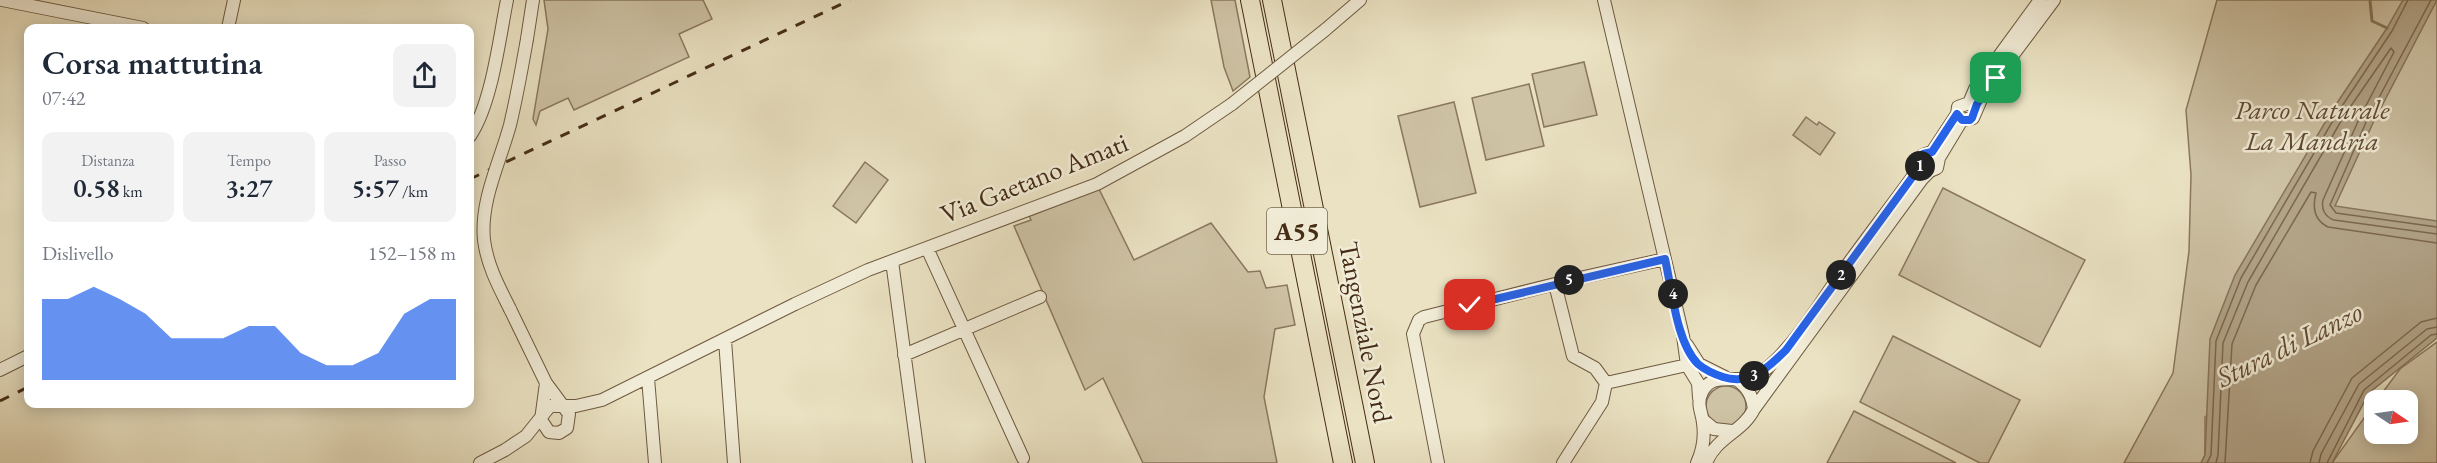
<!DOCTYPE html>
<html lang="it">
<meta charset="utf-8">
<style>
body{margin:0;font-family:"EB Garamond",serif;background:#f2f2f3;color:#1f2937;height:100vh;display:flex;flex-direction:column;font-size:22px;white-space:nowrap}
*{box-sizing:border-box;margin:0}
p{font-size:20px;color:#747a83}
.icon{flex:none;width:33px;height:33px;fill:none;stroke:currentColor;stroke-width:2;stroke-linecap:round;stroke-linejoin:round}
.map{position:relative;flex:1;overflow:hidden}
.side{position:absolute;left:24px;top:24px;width:450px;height:384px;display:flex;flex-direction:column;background:#fff;border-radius:12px;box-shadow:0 3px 15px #0003}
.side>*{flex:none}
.needle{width:39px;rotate:103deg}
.buttons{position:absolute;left:2364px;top:390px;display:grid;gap:12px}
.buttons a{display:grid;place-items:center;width:54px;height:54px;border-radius:12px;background:#fff;box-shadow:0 3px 15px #0003;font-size:30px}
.pin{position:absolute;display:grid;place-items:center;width:51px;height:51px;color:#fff;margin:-26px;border-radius:12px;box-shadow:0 3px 9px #0006}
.km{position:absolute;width:30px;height:30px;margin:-15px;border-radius:50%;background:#222;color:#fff;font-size:16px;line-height:30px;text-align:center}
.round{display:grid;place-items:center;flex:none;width:63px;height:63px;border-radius:12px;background:#f2f2f3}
.overview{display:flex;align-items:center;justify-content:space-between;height:102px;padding:0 18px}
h1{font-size:33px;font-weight:600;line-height:45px}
.stats{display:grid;grid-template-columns:repeat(3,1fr);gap:9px;height:102px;padding:6px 18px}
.stats div{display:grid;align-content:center;border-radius:12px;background:#f2f2f3;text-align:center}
.stats b{font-size:26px;font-weight:600}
.stats small{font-size:16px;font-weight:400}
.stats p{font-size:16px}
.chart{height:168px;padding:12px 18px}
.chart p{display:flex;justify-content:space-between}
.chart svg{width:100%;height:108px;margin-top:6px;fill:#2563eb;opacity:.7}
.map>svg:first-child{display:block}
</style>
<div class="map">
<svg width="2437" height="463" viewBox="0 0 2437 463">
<rect width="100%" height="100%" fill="#eae2c2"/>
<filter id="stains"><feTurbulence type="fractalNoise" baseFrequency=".00333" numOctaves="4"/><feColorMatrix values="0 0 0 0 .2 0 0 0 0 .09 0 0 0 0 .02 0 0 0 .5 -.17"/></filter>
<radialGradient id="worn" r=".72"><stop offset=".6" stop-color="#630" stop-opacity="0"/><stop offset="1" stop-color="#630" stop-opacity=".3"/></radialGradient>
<path fill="#cec3a5" stroke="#8a785e" stroke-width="1.5" d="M544,0H703L712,19L679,34L689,57L574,110L568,98L540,111L536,125L533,119L548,29Z
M1211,0H1235L1250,77L1233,91L1224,67Z
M2217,0H2437V244L2205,417V455L2201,463H2124L2173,373L2189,251L2191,175L2186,110Z
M1584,62L1597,115L1544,127L1532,74Z
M1529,84L1544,146L1486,160L1472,98Z
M1454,102L1476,193L1420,207L1398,116Z
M1806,117L1817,125L1819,122L1835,133L1820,155L1793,135Z
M865,162L888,180L856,223L833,206Z
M1943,188L2085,260L2040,347L1899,275Z
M1099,189L1134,260L1211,223L1248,272L1260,271L1266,288L1287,285L1295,325L1275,329L1264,397L1277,463H1143L1103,378L1085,390L1014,226L1031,220L1029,216Z
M1893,336L2020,400L1988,463H1980L1860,402Z
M2437,342V463H2332L2374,404V434H2408V400H2377L2400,369Z
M1706 406a20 20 0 1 1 40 0a20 20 0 1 1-40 0Z
M1854,411L1956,463H1827Z"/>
<path fill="#b2a488" stroke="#86745a" stroke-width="1.5" d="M2403,0H2437L2373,123L2335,206L2437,221V338L2369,393L2332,463H2201L2205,455L2210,339L2235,275L2333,109L2387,28Z"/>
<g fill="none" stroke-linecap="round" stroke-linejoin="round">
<path stroke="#7c684f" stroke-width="1.5" d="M2431,0L2367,120L2330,205L2336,213L2437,227
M2207,463L2211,455L2216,341L2241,278L2338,112L2392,31L2408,0
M2216,463L2218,455L2223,343L2248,282L2344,116L2391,48L2394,52L2360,117L2323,200C2321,209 2325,217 2334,220L2437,234
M2225,463L2232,344L2256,285L2311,192L2316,193C2312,208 2314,220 2328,227L2437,243
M2310,463L2313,451L2352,378L2421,322L2437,318
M2319,463L2321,454L2359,384L2427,329L2437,327
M2327,463L2364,390L2431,335L2437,334"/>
<path stroke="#86745a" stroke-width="3" d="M2370,0L2372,21L2387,28"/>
<defs>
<path id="minor" d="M2,0L143,28
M1604,0L1683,336L1687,365L1698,383L1699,398
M228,28L234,0
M1325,30L1360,0
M527,39L533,0
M1969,103L1975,89L2040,0
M1962,120L1973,118L1983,95L2054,0
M470,136C492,103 499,40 507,0
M1932,152L1957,114L1958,107L1969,103
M927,248L1023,458
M892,261L919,463
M1555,284L1573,356L1595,368L1606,383L1602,402L1563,463
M510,309L546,383L569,414L567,428L559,433L549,432L541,420L546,383
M725,340L734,463
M1687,345L1699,364L1725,377
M904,355L1040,297
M0,370L28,356
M648,378L655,463
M1736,379C1748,388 1752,395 1754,409
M1606,383L1687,365
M1703,420L1714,429L1732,431
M480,463L505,450L526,436L550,406H576L602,400L795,304L868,270L1097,184L1185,136L1232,104
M1438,463L1413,334L1419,320L1424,317L1575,279L1665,259
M1697,463C1703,450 1705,437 1703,423C1702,412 1696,404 1702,392C1710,376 1723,380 1737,379C1752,379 1764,372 1774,362C1800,337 1819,305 1840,275C1866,239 1893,204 1919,168L1923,155L1932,152
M1706,463C1716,437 1743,432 1754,409L1922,179L1930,171L1937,168L1939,158L1962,120"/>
<path id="highway" d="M1250,0L1343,463
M1272,0L1365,463"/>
</defs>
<use href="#minor" stroke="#6e5a41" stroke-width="14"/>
<use href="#highway" stroke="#452c16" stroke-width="20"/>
<use href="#minor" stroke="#f1ecd7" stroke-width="12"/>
<use href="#highway" stroke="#eae2c2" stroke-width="18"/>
<path stroke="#452c16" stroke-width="3" stroke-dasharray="10 10" stroke-linecap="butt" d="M470,179L850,0
M0,401L28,387"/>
<defs>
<path id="minor-bridge" d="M1232,104L1325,30
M510,309C499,287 487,265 484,240C480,201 500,162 510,125C517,96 522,67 527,39"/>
</defs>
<use href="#minor-bridge" stroke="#6e5a41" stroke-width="14" stroke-linecap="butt"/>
<use href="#minor-bridge" stroke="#f1ecd7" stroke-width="12"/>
</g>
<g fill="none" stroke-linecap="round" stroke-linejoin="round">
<defs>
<path id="route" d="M1470,305L1665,259C1672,289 1676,342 1698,364C1705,370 1714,374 1723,377C1750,386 1769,367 1786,350L1919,168L1923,154L1932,152L1957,114L1962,120H1970L1972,118L1977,104L1996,78"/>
</defs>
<use href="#route" stroke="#fff" stroke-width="12"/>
<use href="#route" stroke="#2563eb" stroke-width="8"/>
</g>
<g text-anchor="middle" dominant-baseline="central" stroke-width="5" stroke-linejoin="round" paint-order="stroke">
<rect fill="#f1ecd7" stroke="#796650" stroke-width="1.5" x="1267" y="208" width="60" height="46" rx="4.5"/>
<g font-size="26" font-weight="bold" fill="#452c16">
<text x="1297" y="231">A55</text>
</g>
<g font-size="27" font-style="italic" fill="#604a33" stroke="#f1ecd7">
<text x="2312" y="109">Parco Naturale<tspan x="2312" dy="31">La Mandria</tspan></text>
</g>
<g font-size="27" fill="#452c16" stroke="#f1ecd7">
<text transform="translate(1034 178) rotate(-22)">Via Gaetano Amati</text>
<text transform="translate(1366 332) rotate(79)">Tangenziale Nord</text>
</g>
<g font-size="28" font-style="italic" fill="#604a32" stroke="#f1ecd7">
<text transform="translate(2289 344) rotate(-26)">Stura di Lanzo</text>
</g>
</g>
<rect width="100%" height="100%" filter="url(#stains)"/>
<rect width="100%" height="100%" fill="url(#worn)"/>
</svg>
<div class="buttons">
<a><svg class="needle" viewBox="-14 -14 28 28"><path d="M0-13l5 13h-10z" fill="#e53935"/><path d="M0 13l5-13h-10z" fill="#747a83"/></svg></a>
</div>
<div class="pin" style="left:1996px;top:78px;background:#1e9e55"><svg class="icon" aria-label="arrive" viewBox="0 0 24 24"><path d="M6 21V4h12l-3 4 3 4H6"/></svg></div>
<div class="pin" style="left:1470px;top:305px;background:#d93025"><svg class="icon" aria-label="check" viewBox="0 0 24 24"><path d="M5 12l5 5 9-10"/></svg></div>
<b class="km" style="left:1920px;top:166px">1</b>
<b class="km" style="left:1841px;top:275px">2</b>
<b class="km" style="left:1754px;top:376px">3</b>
<b class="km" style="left:1673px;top:294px">4</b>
<b class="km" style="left:1569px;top:280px">5</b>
<section class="side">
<div class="overview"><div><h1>Corsa mattutina</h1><p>07:42</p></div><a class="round"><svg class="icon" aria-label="share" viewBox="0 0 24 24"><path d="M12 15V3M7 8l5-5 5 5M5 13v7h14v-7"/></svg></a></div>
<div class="stats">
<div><p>Distanza</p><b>0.58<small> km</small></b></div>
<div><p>Tempo</p><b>3:27</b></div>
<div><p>Passo</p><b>5:57<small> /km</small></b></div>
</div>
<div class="chart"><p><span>Dislivello</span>152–158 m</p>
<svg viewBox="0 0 160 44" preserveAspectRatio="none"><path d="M0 44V11L10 11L20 6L30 11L40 17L50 27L60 27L70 27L80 22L90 22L100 33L110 38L120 38L130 33L140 17L150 11L160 11V44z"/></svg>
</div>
</section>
</div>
